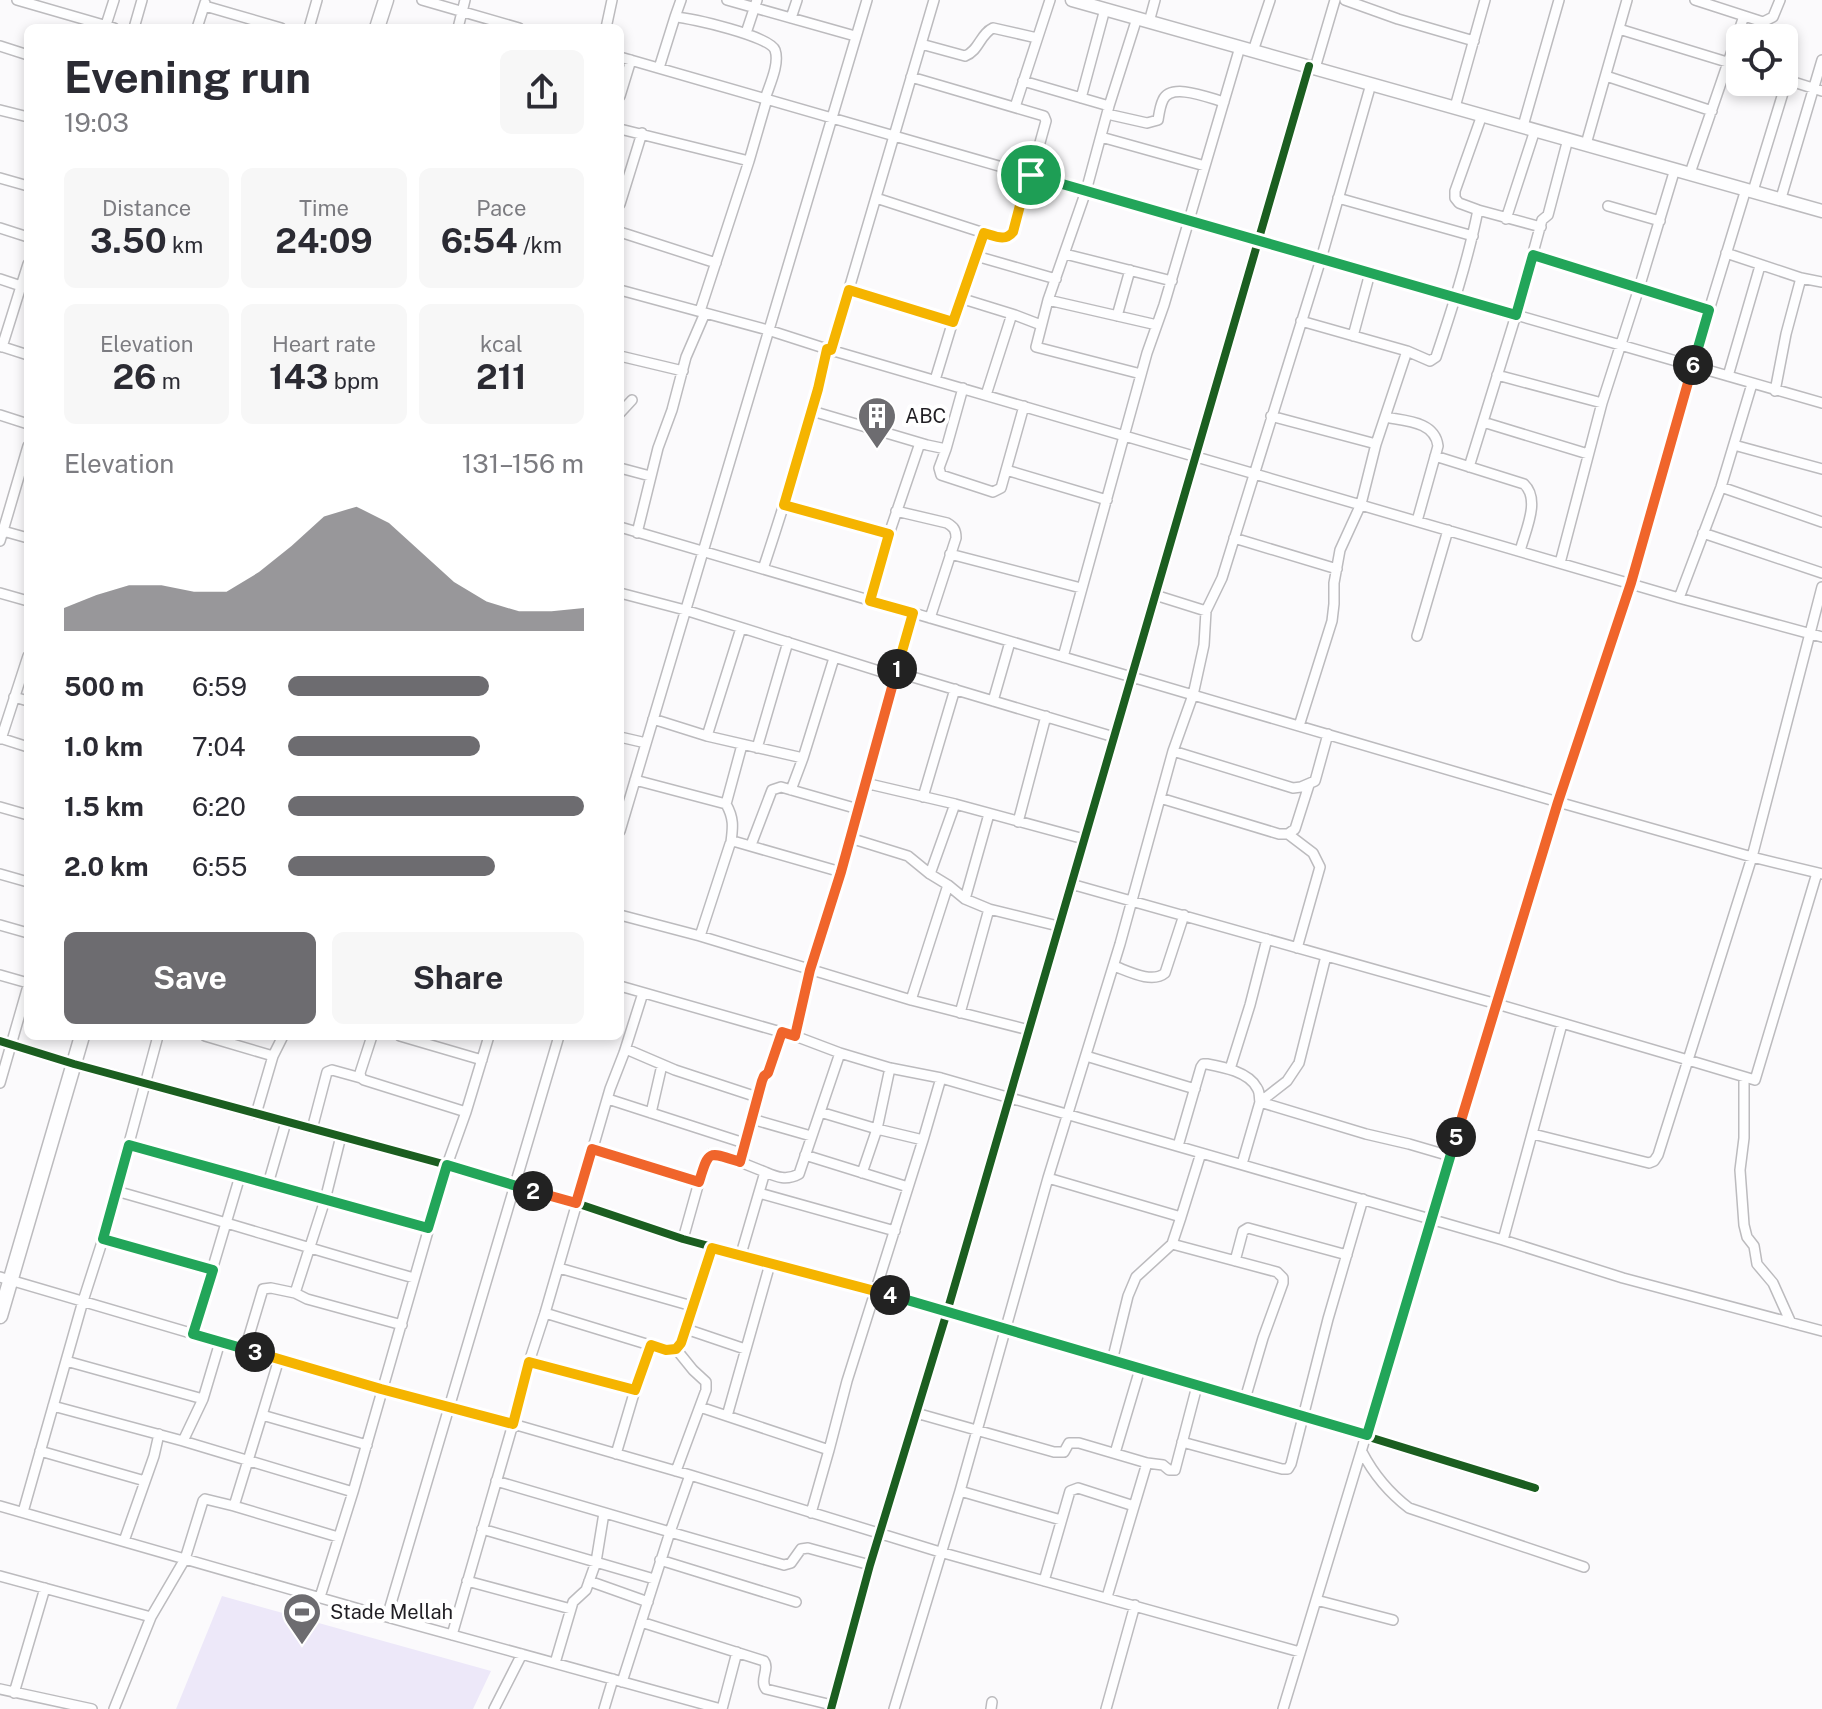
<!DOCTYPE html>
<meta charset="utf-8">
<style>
body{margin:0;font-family:"Public Sans",sans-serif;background:#f7f7f7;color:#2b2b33;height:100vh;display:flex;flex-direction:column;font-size:30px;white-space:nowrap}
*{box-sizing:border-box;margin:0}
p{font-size:26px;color:#7c7c81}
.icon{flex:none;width:44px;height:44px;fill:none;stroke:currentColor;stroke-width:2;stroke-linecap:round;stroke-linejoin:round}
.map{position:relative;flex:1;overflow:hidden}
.panel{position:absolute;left:24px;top:24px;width:600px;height:1016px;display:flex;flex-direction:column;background:#fff;border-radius:12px;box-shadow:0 4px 12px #0003}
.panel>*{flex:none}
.buttons{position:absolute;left:1726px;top:24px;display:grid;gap:16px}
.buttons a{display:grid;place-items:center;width:72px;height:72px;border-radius:12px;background:#fff;box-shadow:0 4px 12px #0003;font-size:40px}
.pin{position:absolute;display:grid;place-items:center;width:68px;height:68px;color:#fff;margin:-34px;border:4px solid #fff;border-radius:50%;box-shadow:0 2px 8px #0007}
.km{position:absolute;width:40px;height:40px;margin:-20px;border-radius:50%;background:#222;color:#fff;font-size:22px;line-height:40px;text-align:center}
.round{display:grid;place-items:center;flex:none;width:84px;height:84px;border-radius:12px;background:#f7f7f7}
.overview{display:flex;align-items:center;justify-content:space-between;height:136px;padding:0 40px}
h1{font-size:44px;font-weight:700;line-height:60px}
.stats{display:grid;grid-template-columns:repeat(3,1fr);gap:12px;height:136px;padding:8px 40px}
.stats div{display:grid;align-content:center;border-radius:12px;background:#f7f7f7;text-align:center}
.stats b{font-size:34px;font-weight:700}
.stats small{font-size:22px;font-weight:400}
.stats p{font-size:22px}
.chart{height:224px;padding:16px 40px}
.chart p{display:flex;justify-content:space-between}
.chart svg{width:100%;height:144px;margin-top:8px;fill:#6d6c70;opacity:.7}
.button{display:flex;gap:16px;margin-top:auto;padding:16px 40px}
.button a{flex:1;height:92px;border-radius:12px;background:#6d6c70;color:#fff;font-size:32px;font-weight:700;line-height:92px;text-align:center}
.button a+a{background:#f7f7f7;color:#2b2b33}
ul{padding:0 40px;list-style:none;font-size:26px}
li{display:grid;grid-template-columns:128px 96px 1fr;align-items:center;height:60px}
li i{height:20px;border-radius:10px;background:#6d6c70}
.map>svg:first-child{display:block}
</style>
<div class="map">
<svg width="1822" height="1709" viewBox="0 0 1822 1709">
<rect width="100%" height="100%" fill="#fbfafc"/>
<path fill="#ede8f9" d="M222,1596L491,1671L473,1709H176Z"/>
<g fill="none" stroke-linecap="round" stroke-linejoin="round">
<defs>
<path id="minor" d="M17,0L114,28
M422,0L519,28
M727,0L855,36
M1345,0L1398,19L1474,41
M1695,0L1763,22L1773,17L1780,0
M205,6L281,28
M675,17L681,0
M791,18L797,0
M1137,18L1109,106L1086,191L1048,300L1036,347L1141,374
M1149,22L1155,0
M105,28L114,0
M134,28L142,0
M197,28L205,3
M309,28L317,0
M458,28L465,0
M606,28L612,0
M1619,29L1740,66
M746,33L757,0
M921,44L965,56C979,51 980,34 993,28L1037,38
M0,46L28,55
M1253,51L1270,0
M620,57L1822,403
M659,68L675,17C691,18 770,36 775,50C780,64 769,86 765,99
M1315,68L1335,0
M1606,76L1712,111
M911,77L1044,116L1046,121L1031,175
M1784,79L1822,91
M1023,81L1109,106
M620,96L631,60
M1081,98L1105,9
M1015,107L1050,0
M1455,107L1485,0
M0,110L28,117
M1107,114L1147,123L1158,120C1159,114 1160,106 1163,100C1171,82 1209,98 1224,102
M1523,126L1559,0
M620,129L749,161
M1101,137L1205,166
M1586,144L1627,0
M1690,173L1744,16
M0,178L28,186
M1753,191L1787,80
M876,198L984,233L960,298L935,380
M1338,198L1473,236
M1781,198L1822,60
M620,204L642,133
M1608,206L1660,221
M1478,210L1459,203L1455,198V191L1482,115
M1506,219L1535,130
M0,228L28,237
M620,232L716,263
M984,233L1005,238L1013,232L1028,175
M1726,253L1801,278L1822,282
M1065,254L1172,281
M1533,255L1709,310
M976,256L1056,279
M0,279L21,286
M620,290L768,330L827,349L1679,598L1822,637
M849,290L953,322
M960,298L1015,315L1041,325
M1048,300L1157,325
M700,311L749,161L767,99
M1117,316L1130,270
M1301,321L1407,351L1430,361L1436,357C1452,309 1468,260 1478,210L1541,227
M1353,336L1370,273
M0,346L28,355
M2,347L28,264
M831,350L934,0
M620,356L683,371
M1497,375L1602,403
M1728,376L1760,266
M1775,391L1786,334L1801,278
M986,395L1012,314
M812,411L927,445L946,449L963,388
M620,413L632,400
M0,415L28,424
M1271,416L1376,444
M1385,417C1405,421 1435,421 1438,446L1417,521
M1483,422L1588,454
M1734,445L1822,469
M946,449L939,468L941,475L993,492L1001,488L1024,406
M1435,456L1524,484C1541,500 1525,531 1520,551
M1469,467L1516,315L1542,220L1548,215L1568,139
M620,468L650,476
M1006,470L1107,500
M1721,487L1822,522
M784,505L889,534
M896,511L947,523C954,527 956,530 956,538L930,618
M620,527L1558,802L1752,857L1822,874
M3,531L28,538
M637,533L658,448L672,410L686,357L705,313
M1703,533L1822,573
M1234,538L1337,569
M0,541L28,446
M950,554L1081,588
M1560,563L1602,403L1639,288L1675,169
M763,569C787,497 810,423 827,349
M0,593L28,601
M620,593L685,610L895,676
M1155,595L1206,611L1222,578L1321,259L1371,84
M1679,598L1721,487L1752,384
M870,601L889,534L920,443
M1417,636L1448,530
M1063,657L1147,353L1164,305L1240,47
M896,672L1114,737
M14,697L28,701
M993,701L1010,642
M653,719L707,736L803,758L834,658
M1299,726L1332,621L1334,604V583L1340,550L1361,504L1376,444L1407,351
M707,736L741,628
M620,737L646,743
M0,738L28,747
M1,739L28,656
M757,748L788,642
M1173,751L1293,788L1301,787L1315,781L1328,734
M635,780L726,804C734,818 733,827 731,842
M865,783L955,804L1084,839
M791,790L803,758
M923,797L955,689
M1160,798L1279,834H1288L1295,829L1309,785
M726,804L742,745
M0,807L28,815
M1018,822L1046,716
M620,831L867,0
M1288,834L1313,853L1320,867L1297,948
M850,838L908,856L930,874L948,885L965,899L989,909L1058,926
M751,845L772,790L781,787L858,809
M0,874L28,882
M930,874L955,804
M1071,884L1497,1004L1688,1060L1752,857L1822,587
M965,899L989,814
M620,915L700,936L911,1000L1029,1030
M0,925L28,933
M700,936L730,844L733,841L841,872
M1114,966C1128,971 1152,984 1165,973L1184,915
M0,975L28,983
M620,986L795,1036L840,1053L890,1068L941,1078L1503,1240L1623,1278L1822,1331
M911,1000L948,885
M960,1013L989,909
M205,1036L273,1056L256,1114
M372,1036L360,1073L361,1078L364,1080L466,1112
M400,1036L482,1060
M795,1036L810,970L841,872L913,613
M0,1041L74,1064L447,1165L576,1203L683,1239L876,1291L1245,1399L1535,1488
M626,1049L675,1070L757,1097
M273,1056L283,1036
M1086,1056L1195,1089
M1230,1069L1250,1005L1267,939
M1744,1077V1138L1740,1170L1744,1225L1747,1237L1754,1246L1757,1264L1773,1283L1791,1323
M0,1083L28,986
M608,1099L744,1143
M820,1112L877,1129L890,1068
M651,1113L662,1065
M752,1119L811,1136
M312,1129L327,1072L332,1070L361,1078
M1533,1134L1649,1163L1654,1161L1658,1155L1688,1060L1755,1080L1817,873
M341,1136L325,1200L295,1293L307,1299L402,1325
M129,1145L428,1228
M1178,1146L1201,1067L1203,1064H1207C1223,1067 1249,1072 1257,1088C1260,1092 1259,1097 1260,1102L1366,1134L1409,1144L1450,1156
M592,1149L699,1182L707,1158L711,1154L718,1155L740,1162
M1201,1153L1181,1217L1048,1178L1120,944L1173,751L1193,695L1204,645L1206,611
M805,1155L908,1187
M1242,1164L1260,1102L1287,1081L1299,1063L1326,956
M765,1172C777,1177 786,1181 799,1174L840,1053
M862,1173L877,1129L923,1140L941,1078
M268,1184L286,1122
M116,1191C216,1219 314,1250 414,1278
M759,1193L895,1231
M1181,1217L1172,1244L1277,1272L1283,1278V1283L1263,1338L1245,1399
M103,1239L213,1270
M683,1239L699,1182
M1503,1240L1562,1024
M741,1254L765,1172L740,1162L762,1081L768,1073L782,1032
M1235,1261L1243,1231L1248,1228L1347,1255
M770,1264L727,1416L829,1450L847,1381L923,1140
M559,1268L692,1306L712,1248
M0,1277L381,1389L513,1424L690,1475L940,1552L1300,1652
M545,1313L610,1089L624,1053L643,993
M686,1329L745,1349
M193,1334L240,1176
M245,1349L263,1289L271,1288L295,1293
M676,1349L693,1370L706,1382V1390L676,1471
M279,1359L262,1415L367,1445
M66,1361L203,1399L220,1342
M1112,1361L1128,1296L1136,1277L1172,1244
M529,1362L635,1390L651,1345
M53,1406L183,1441L203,1399
M700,1407L727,1416
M916,1413L1054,1452H1064L1069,1443H1079L1147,1463L1163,1465L1169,1470H1175L1197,1386
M262,1415L234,1506L338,1537
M183,1441L353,1492
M1182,1442L1282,1469H1288L1291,1464L1328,1319L1363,1199
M40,1451L145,1481
M1362,1452C1374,1475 1388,1492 1409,1508L1584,1567
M1115,1453L1140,1369
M616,1454L635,1390
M690,1475L670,1532L784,1565L791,1563L801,1549L808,1548L870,1565
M496,1481L670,1532L622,1682
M960,1491L1061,1520
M0,1506L387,1617L721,1709
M23,1512L83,1301L103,1239L158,1036
M811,1513L829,1450
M482,1529L654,1579
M124,1541L154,1456L159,1434
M660,1560L796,1602
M0,1576L151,1617
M467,1581L571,1609
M589,1581L648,1602
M1044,1581L1070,1491L1078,1488L1134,1506
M320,1597L353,1492L447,1165L466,1112L489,1036
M1107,1597L1147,1463
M1316,1600L1393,1620
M387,1617L559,1036
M641,1622L764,1661C770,1669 759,1680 766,1689L832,1705
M452,1635L513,1424L529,1362L545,1313L666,1350L676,1349L681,1343L692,1306
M555,1663L573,1602L586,1590L596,1562L604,1513
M0,1689L92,1709
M14,1693L45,1588
M114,1709L151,1617L185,1559L203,1501L205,1499L234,1506
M494,1709L522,1654
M604,1709L613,1679
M722,1709L737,1652
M831,1709L870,1565L947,1312L1309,66
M894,1709L960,1491L1048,1178
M991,1709L992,1702
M1106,1709L1135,1605
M1283,1709L1558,802L1631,583L1692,366L1746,189"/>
<path id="tertiary" d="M1072,0L1822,211"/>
<path id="secondary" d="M377,28L386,0
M0,1316L82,1036"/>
</defs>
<use href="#minor" stroke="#bcbbbe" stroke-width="12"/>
<use href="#tertiary" stroke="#bcbbbe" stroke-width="15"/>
<use href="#secondary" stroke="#bcbbbe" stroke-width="17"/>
<use href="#minor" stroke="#fefeff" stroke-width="9"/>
<use href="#tertiary" stroke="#fefeff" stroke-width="12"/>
<use href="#secondary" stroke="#fefeff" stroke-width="14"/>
<defs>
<path id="cycleway" d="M0,1041L74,1064L447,1165L576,1203L683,1239L876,1291L1245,1399L1535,1488
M831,1709L870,1565L947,1312L1309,66"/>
</defs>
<use href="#cycleway" stroke="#fff" stroke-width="13"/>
<use href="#cycleway" stroke="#1b5e20" stroke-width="8"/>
</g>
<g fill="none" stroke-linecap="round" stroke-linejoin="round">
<defs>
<path id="split-1" d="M897,669L913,613L870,601L889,534L784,505L818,389L827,349L831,350L849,290L953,322L984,233C995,236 1005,242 1013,232L1028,175H1031"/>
<path id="split-2" d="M533,1191L576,1203L592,1149L699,1182C709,1150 707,1151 740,1162L762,1081L764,1076L768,1073L782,1032L795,1036L810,970L841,872L897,669"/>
<path id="split-3" d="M255,1352L193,1334L213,1270L103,1239L129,1145L428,1228L447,1165L533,1191"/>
<path id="split-4" d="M255,1352L381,1389L513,1424L529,1362L635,1390L651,1345L666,1350L676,1349L681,1343L712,1248L890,1295"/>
<path id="split-5" d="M890,1295L1367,1435L1456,1137"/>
<path id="split-6" d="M1456,1137L1558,802L1631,583L1693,365"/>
<path id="split-7" d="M1031,175L1516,315L1533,255L1709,310L1693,365"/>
</defs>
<use href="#split-1" stroke="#fff" stroke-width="16"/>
<use href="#split-2" stroke="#fff" stroke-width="16"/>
<use href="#split-3" stroke="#fff" stroke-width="16"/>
<use href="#split-4" stroke="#fff" stroke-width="16"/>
<use href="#split-5" stroke="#fff" stroke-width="16"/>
<use href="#split-6" stroke="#fff" stroke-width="16"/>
<use href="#split-7" stroke="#fff" stroke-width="16"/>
<use href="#split-1" stroke="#f5b400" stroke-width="10"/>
<use href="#split-2" stroke="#f0652b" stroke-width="10"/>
<use href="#split-3" stroke="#22a559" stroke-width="10"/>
<use href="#split-4" stroke="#f5b400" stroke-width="10"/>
<use href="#split-5" stroke="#22a559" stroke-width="10"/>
<use href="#split-6" stroke="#f0652b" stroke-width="10"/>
<use href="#split-7" stroke="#22a559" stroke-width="10"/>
</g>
<defs>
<symbol id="building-pin" viewBox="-11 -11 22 30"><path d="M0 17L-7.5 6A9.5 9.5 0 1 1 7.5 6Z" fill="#6d6c70" stroke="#fff"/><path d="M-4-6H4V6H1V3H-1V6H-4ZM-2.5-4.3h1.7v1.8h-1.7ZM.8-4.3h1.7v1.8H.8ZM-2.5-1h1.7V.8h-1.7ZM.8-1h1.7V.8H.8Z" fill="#fff"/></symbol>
<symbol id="stadium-pin" viewBox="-11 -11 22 30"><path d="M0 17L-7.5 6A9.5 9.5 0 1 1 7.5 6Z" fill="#6d6c70" stroke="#fff"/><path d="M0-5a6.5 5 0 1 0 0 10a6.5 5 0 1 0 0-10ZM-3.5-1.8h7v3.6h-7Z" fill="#fff"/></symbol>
</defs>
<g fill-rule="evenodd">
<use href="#building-pin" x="855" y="394" width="44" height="60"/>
<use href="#stadium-pin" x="280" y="1590" width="44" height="60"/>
</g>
<g text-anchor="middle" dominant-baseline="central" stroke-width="8" stroke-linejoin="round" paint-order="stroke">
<g font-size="20" fill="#211f24" stroke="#fff" text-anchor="start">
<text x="905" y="416">ABC</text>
<text x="330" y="1612">Stade Mellah</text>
</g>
</g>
</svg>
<div class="buttons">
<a><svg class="icon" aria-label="locate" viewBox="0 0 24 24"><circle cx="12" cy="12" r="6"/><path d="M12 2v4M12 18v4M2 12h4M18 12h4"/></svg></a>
</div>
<div class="pin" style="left:1031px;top:175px;background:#1e9e55"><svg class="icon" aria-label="arrive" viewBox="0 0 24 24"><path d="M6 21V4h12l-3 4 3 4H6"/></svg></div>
<b class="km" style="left:897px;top:669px">1</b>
<b class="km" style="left:533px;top:1191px">2</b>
<b class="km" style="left:255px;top:1352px">3</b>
<b class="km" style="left:890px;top:1295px">4</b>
<b class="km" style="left:1456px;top:1137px">5</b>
<b class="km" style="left:1693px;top:365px">6</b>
<section class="panel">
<div class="overview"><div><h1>Evening run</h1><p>19:03</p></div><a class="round"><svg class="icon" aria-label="share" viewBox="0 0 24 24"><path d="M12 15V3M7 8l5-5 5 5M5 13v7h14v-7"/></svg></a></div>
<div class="stats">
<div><p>Distance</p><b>3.50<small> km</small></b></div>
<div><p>Time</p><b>24:09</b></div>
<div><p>Pace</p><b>6:54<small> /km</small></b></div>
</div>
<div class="stats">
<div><p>Elevation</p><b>26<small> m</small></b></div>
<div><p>Heart rate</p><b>143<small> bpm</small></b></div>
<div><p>kcal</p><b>211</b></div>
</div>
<div class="chart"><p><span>Elevation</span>131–156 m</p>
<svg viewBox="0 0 160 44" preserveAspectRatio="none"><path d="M0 44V37L10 33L20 30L30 30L40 32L50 32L60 26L70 18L80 9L90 6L100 11L110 20L120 29L130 35L140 38L150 38L160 37V44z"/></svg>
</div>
<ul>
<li><b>500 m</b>6:59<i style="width:68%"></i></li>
<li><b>1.0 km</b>7:04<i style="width:65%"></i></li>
<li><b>1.5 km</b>6:20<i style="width:100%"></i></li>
<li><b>2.0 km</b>6:55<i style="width:70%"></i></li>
</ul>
<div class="button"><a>Save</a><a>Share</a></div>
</section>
</div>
